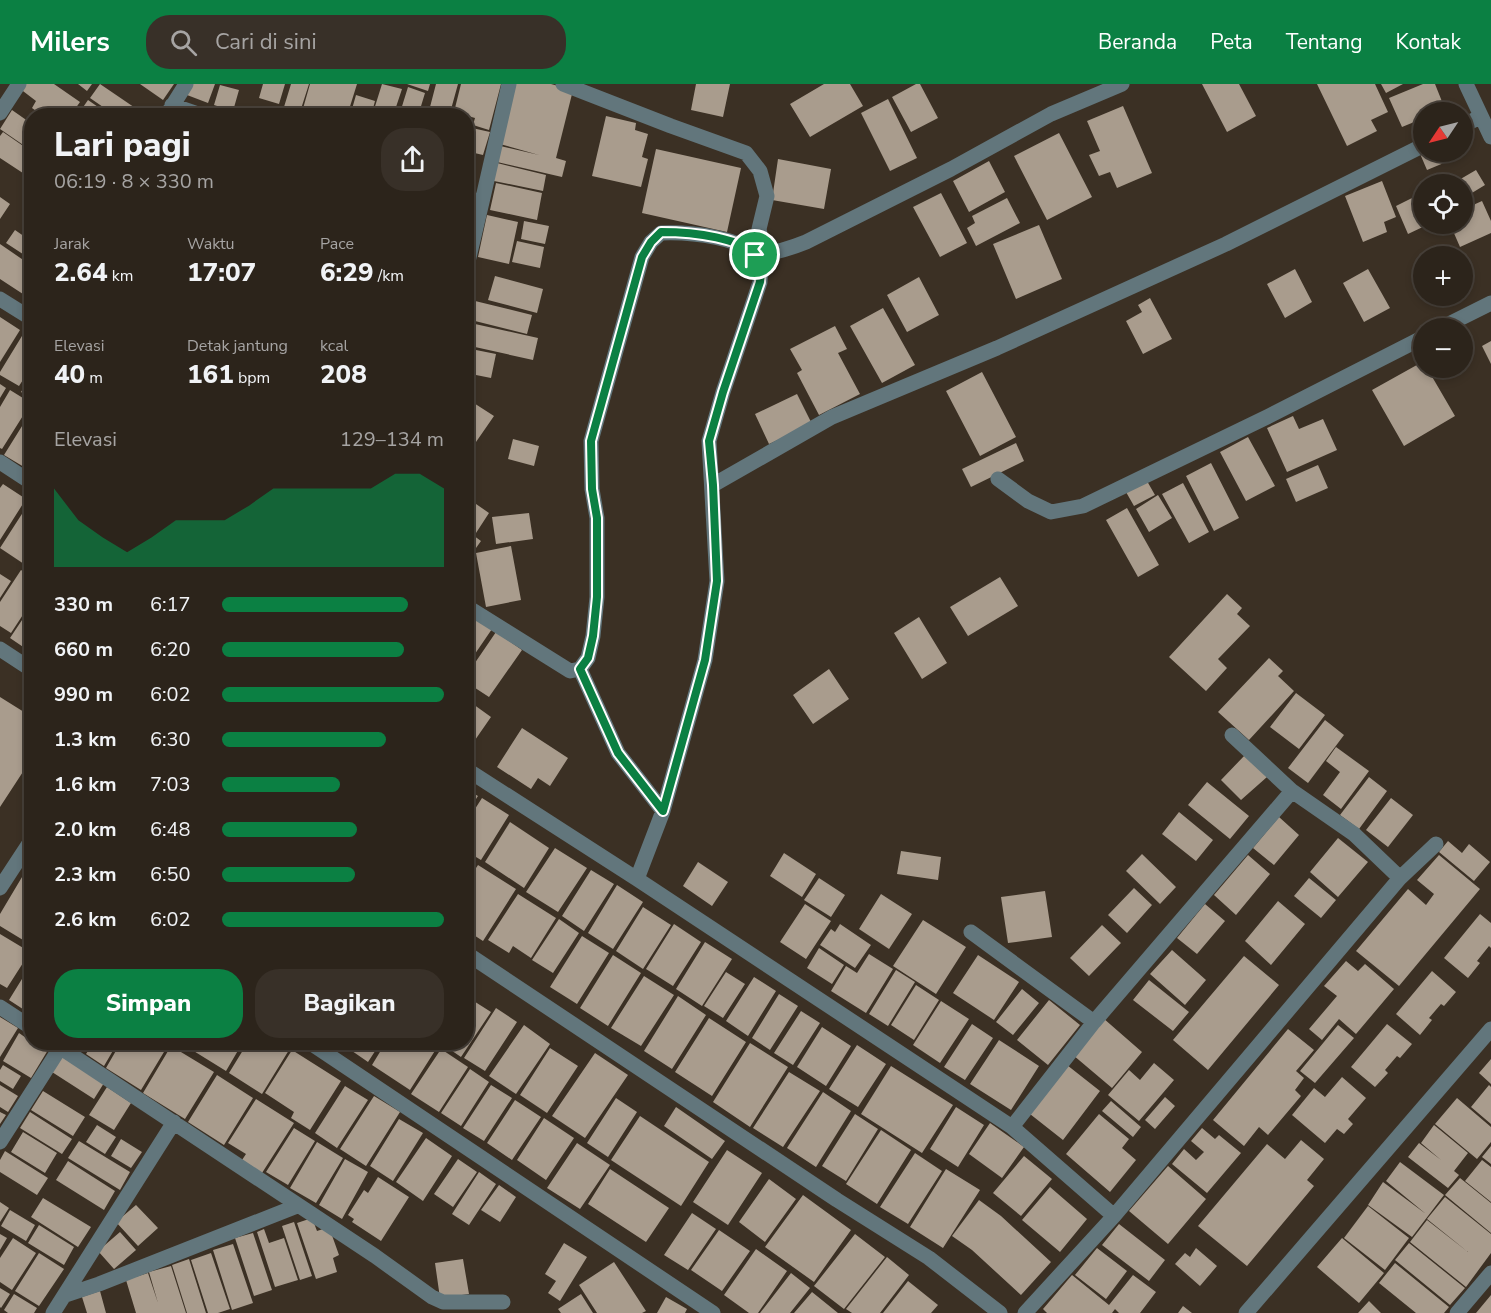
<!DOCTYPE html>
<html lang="id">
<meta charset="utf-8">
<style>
body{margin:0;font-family:"Nunito Sans",sans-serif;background:#383028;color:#f1f3f6;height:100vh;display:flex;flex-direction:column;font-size:22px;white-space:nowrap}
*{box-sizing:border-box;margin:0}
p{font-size:20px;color:#a6a4a3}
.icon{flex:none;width:33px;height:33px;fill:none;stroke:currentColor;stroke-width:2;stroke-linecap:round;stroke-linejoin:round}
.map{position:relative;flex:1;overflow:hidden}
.details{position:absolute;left:24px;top:24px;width:450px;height:942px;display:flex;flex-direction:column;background:#2c241b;border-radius:24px;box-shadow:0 3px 9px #0003,0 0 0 2px #48413a}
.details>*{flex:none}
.needle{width:39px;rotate:235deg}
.tools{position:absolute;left:1413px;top:18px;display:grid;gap:12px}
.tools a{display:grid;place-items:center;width:60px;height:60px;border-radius:50%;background:#2c241b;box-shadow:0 3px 9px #0003,0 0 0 2px #48413a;font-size:30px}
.pin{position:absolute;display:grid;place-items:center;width:51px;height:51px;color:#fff;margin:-26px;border:3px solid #fff;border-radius:50%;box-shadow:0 2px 6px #0007}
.round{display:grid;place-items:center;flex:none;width:63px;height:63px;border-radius:24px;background:#383028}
.overview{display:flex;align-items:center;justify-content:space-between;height:102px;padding:0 30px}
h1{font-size:33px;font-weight:800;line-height:45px}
.metrics{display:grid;grid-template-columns:repeat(3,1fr);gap:9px;height:102px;padding:6px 30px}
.metrics div{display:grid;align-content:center}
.metrics b{font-size:26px;font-weight:800}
.metrics small{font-size:16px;font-weight:400}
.metrics p{font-size:16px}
.chart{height:168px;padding:12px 30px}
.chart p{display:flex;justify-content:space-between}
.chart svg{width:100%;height:108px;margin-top:6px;fill:#0b8043;opacity:.7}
.cta{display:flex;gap:12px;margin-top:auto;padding:12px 30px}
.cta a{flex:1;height:69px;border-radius:24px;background:#0b8043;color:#fff;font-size:24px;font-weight:800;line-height:69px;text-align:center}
.cta a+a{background:#383028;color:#f1f3f6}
ul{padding:0 30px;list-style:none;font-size:20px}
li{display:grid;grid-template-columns:96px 72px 1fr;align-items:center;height:45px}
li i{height:15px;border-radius:8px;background:#0b8043}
header{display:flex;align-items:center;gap:36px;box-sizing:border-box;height:84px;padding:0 30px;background:#0b8043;color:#fff}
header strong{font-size:28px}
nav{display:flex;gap:33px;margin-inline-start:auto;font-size:21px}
.search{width:420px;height:54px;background:#383028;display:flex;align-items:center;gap:15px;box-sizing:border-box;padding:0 21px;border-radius:24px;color:#a6a4a3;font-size:22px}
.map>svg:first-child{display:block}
</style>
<header>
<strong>Milers</strong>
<div class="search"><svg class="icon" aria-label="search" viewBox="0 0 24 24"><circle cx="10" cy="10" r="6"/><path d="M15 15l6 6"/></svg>Cari di sini</div>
<nav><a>Beranda</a><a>Peta</a><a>Tentang</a><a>Kontak</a></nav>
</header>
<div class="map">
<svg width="1491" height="1229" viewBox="0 0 1491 1229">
<rect width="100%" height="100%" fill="#3b3024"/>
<path fill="#a99c8d" d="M22,0H54L80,18L70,32H43L32,24L36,17L19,4Z
M78,0H92L87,7Z
M100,0L147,32H116L90,14Z
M140,0H174L163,16Z
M191,0H215L208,19L187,11Z
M263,0H285L279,20L259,14Z
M291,0H309L300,28L284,23Z
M310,0H357L347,32H314L302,28Z
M382,0L402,5L393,32H372Z
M407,0H430L428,7Z
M436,0H458L450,29L430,23Z
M461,0H501L489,46L473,41L475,34L454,28Z
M515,0H551L573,6L556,74L566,77L562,93L493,77L496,61L539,71L500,60Z
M696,0H730L723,33L691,26Z
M824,0H850L863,22L810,53L790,20Z
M916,0H920L938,34L911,48L892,13Z
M1202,0H1239L1256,32L1227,48Z
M1317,0H1375L1388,28L1371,36L1377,47L1347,62Z
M1381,0H1403L1386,9Z
M1423,0H1435L1445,25L1438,28H1424V34L1402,43L1389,14Z
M220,1L239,6L233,27L214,21Z
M408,3L425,9L418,32H399Z
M356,11L375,17L371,32H350Z
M888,15L917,74L890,87L861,29Z
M88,16L111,32H77Z
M1123,22L1152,89L1117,104L1110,88L1099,92L1089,71L1100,67L1087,37Z
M12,26L32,40V67L0,45Z
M606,32L636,39L635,46L648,50L642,73L648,75L641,103L592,92Z
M472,44L490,48L483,71L466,67Z
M3,48L32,68V95L0,74V52Z
M1059,49L1092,113L1047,136L1014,72Z
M656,65L741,84L727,148L642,129Z
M1418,65L1424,68H1461L1463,71L1427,86Z
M466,68L474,70L469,94L466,93Z
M778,75L831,85L824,125L772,116Z
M989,77L1005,108L969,128L953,97Z
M493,78L546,91L543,107L489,96Z
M1476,86L1485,101L1462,115V100H1452Z
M1382,97L1396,133L1384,138L1387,148L1363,158L1345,112Z
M496,99L542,109L537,136L490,126Z
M1424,102V126H1423L1416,104Z
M941,109L967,159L940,173L913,123Z
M0,113L10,120L0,135Z
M1414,113L1424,133V140L1427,141L1408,150L1396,122Z
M1007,114L1020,139L976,162L967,144L975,139L972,132Z
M1482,117L1491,137V149L1460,163L1450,140H1462V126Z
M487,131L518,138L509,180L478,173Z
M524,137L549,142L545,160L521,155Z
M1039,141L1062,195L1016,215L993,160Z
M15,146L28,155L32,150V176L6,159Z
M517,157L544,163L540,184L512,178Z
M0,160L32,182V203L26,212L0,195Z
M1295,185L1312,218L1285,234L1267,200Z
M1368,185L1390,224L1364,238L1343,199Z
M495,192L543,205L537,229L488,216Z
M919,193L939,231L907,248L887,211Z
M1150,214L1172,255L1143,270L1126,237L1142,228L1138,221Z
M471,216L532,231L527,250L467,235Z
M883,224L915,281L882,299L850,242Z
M0,233L20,246L0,278Z
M466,238L538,254L533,276L466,261Z
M835,242L847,265L838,269L860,310L819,331L797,289L802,286L790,265Z
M25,247L32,251V282L19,302L0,291V288Z
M1491,257V280L1482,262Z
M466,264L496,270L491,294L466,289Z
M1424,277V284H1427L1455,332L1404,362L1372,306Z
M982,288L1016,353L980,372L946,307Z
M32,290V314L21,308Z
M0,300L6,304L0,314Z
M10,306L31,319L2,365L0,364V323Z
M797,310L812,340L769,360L755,330Z
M466,314L494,332L476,358L466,352Z
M32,326V383L29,386L4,371Z
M1293,332L1299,345L1323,335L1337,366L1287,388L1267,344Z
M1248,353L1275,402L1246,417L1220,368Z
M466,355L474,360L466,371Z
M513,355L539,362L534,382L508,375Z
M1016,359L1024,377L971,403L962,385Z
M1211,379L1239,434L1214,447L1186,392Z
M1318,381L1328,404L1296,418L1286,395Z
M1147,397L1155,411L1134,422L1126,408Z
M1183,399L1209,448L1189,459L1162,410Z
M3,400L26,415L0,456V404Z
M1158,411L1172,434L1149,448L1136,425Z
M466,413L489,429L476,449L466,442Z
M29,419L32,420V469L24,480L0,464Z
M1127,424L1159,481L1138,493L1106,436Z
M529,429L533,455L496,460L492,433Z
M466,446L481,457L466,478Z
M511,462L521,516L486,523L476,469Z
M21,486L32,493V517L11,549L0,542V518Z
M0,490L11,497L0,514Z
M1000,493L1018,522L968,552L950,523Z
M1227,510L1242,524L1237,530L1250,542L1218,575L1227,584L1206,607L1169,573Z
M32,521V569L10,554Z
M473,531L492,545L466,583V541Z
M919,533L947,579L922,595L894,549Z
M496,548L522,566L489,613L466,598V592Z
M1269,574L1283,587L1278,592L1294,607L1249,656L1218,628Z
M829,585L849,615L813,640L793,611Z
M1296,609L1325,631L1299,665L1270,643Z
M0,613L32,633V674L0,723Z
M466,615L491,633L466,669Z
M1325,636L1344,651L1308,699L1288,684Z
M522,644L568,674L550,702L538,694L531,705L497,683Z
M1336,663L1369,687L1341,725L1323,711L1340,688L1326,677Z
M1245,671L1267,693L1241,716L1221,696Z
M1369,693L1387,707L1359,745L1340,731Z
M1207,698L1249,732L1230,755L1188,721Z
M466,705L478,712L466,730Z
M482,714L509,731L481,776L466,767V739Z
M1391,714L1413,731L1388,763L1366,746Z
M1179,728L1213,756L1196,777L1162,750Z
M1279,733L1299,751L1274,781L1253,764Z
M510,738L549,764L524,804L485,778Z
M1338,754L1368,778L1338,813L1310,788Z
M1448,757L1462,769L1469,760L1490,778L1474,797L1439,768Z
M555,764L587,784L558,828L526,808Z
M901,767L941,773L938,796L897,790Z
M784,769L816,790L802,813L770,792Z
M1142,770L1176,803L1160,820L1126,787Z
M1248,771L1270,790L1236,831L1214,811Z
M1439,771L1480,805L1399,902L1356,867L1408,805L1426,821L1434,810L1417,796Z
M466,776L473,780L466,790Z
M698,778L728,798L712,822L683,802Z
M478,781L516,805L483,857L466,846V799Z
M591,786L614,800L584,847L562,832Z
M25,788L32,791V843L23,856L0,842V830Z
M819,794L845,811L831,833L804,816Z
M1309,794L1336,816L1321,834L1294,812Z
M617,801L643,818L613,865L588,849Z
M1134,804L1152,821L1127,849L1108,831Z
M1045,807L1052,853L1008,859L1001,813Z
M518,810L556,834L531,874L513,862L509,869L488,856Z
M881,810L912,830L889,865L859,845Z
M1278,817L1305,840L1271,881L1245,857Z
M805,820L831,837L806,875L780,858Z
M1205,820L1225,837L1197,870L1177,854Z
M643,823L671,841L643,885L616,867Z
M1480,830L1491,839V864L1489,862L1477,877L1480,879L1468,894L1444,874Z
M559,835L579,849L553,889L532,876Z
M923,836L966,863L936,910L893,882Z
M674,840L701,858L673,902L646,885Z
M840,840L871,861L855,884L820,861L831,845L835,848Z
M1102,841L1121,859L1089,892L1070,874Z
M0,850L30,868L7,904L0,900Z
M582,852L609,869L577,920L550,903Z
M705,858L732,875L702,922L676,905Z
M819,864L844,881L832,900L807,884Z
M1172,866L1206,896L1185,921L1150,890Z
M869,870L893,885L866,929L831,907L846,882L857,889Z
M613,871L641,889L608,942L580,924Z
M978,871L1019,898L994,936L953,909Z
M1244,872L1279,901L1208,986L1173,956Z
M32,876V889L26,885Z
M1346,877L1358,887L1365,880L1394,905L1356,950L1339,935L1322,956L1309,945L1337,912L1324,902Z
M896,886L915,898L888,942L869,930Z
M1432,887L1456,908L1444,922L1441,920L1429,934L1432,936L1420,951L1396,930Z
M726,888L745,900L723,934L704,922Z
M25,890L32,894V931L9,916Z
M644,892L674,911L641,962L611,944Z
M754,893L776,907L748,952L726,937Z
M1149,896L1189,928L1173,947L1133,916Z
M916,901L939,916L914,956L891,941Z
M1022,905L1039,919L1013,951L996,938Z
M779,910L798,922L770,966L752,954Z
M678,912L706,931L672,985L644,967Z
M469,914L491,928L461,973L439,958H466V917Z
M1049,916L1080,941L1048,981L1017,956Z
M941,917L969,935L940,979L913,961Z
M496,924L517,938L485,987L464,974Z
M801,927L820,939L793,981L774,969Z
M0,933L18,944L0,973Z
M709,934L746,958L712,1012L675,988Z
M1103,934L1142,968L1112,1004L1073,971Z
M972,940L993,954L965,996L944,983Z
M1387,940L1412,960L1400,974L1397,972L1385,986L1388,989L1375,1003L1351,983Z
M524,941L550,960L516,1010L489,992Z
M1338,941L1354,954L1315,999L1300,987Z
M822,943L851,962L826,1002L797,983Z
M1288,945L1314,966L1296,987L1304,994L1295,1006L1301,1012L1268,1051L1259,1043L1244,1062L1213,1036Z
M19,949L32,958L48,966L31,994L3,977Z
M999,956L1039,982L1011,1026L970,1000Z
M94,958H118L104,982L86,970Z
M121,958H170L141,1006L106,984Z
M186,958H243L226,987L184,961Z
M248,958H276L289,966L262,1010L229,989Z
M339,958H381L368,978Z
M386,958H433L438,962L410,1006L372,981Z
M750,959L788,983L750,1043L713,1018Z
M857,961L886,980L858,1023L829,1005Z
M171,962L214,988L185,1035L143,1009Z
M550,964L578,982L547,1029L520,1011Z
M441,965L468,983L439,1028L411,1010Z
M292,966L341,997L310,1046L291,1034L294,1028L265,1009Z
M595,969L628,991L585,1054L552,1032Z
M62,973L104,999L94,1015L52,988Z
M1491,975V1000L1479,989Z
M1154,979L1174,996L1139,1037L1108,1011L1129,986L1140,996Z
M3,981L21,992L13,1005L0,997V986Z
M1067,981L1100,1007L1063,1056L1030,1030Z
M891,982L953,1021L922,1069L861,1030Z
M470,985L489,998L461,1042L441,1029Z
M789,988L820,1007L783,1063L753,1044Z
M217,991L253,1014L224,1061L188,1038Z
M1342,993L1366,1014L1348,1035L1353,1040L1344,1050L1337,1045L1325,1059L1292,1031L1314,1004L1325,1013Z
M0,1001L18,1012L8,1028L0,1023Z
M491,1001L512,1014L484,1057L463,1044Z
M1489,1001L1491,1003V1040L1471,1023Z
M345,1002L368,1016L337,1064L315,1049Z
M107,1003L131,1019L114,1046L89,1031Z
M43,1007L85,1033L73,1052L31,1026Z
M823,1008L851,1027L816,1083L787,1064Z
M374,1012L400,1028L366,1082L340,1065Z
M1165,1013L1175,1022L1155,1045L1145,1036Z
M616,1014L637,1028L608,1073L587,1059Z
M1457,1014L1491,1043V1058L1477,1075L1435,1040Z
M256,1015L294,1039L262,1089L242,1076L246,1070L228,1059Z
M515,1016L541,1033L512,1076L487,1059Z
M1111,1017L1141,1043L1133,1053L1102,1027Z
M676,1023L725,1057L712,1075L664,1042Z
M956,1023L984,1041L958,1083L930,1065Z
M0,1028L6,1031L0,1040Z
M30,1028L72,1055L62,1070L20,1044Z
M855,1030L878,1045L846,1097L822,1082Z
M1099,1030L1129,1055L1122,1064L1136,1076L1110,1108L1066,1070Z
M640,1032L709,1078L681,1122L611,1076Z
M544,1034L574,1054L546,1096L517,1076Z
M399,1035L423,1049L393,1097L370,1082Z
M990,1039L1024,1063L1002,1094L969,1070Z
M97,1041L116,1053L105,1070L86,1058Z
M1434,1041L1468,1069L1454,1087L1459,1091L1448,1104L1408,1073L1419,1059L1441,1076L1421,1059Z
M294,1044L315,1057L288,1101L266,1088Z
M1202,1044L1215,1055L1219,1051L1241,1069L1207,1109L1172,1080L1184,1065L1196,1076L1204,1068L1191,1057Z
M881,1046L911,1066L877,1120L846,1100Z
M23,1048L57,1069L45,1089L11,1068Z
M426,1054L452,1072L423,1117L396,1098Z
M121,1055L142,1068L131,1084L111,1072Z
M1301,1056L1324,1075L1307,1096L1314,1102L1247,1182L1198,1142L1267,1060L1285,1075Z
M79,1057L130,1088L120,1106L68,1074Z
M317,1058L343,1074L316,1119L290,1104Z
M577,1059L610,1081L580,1125L547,1104Z
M1491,1062V1080L1482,1073Z
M727,1066L762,1089L728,1141L693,1118Z
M5,1067L48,1094L37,1111L0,1088V1076Z
M915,1069L942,1087L908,1140L880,1123Z
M1024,1072L1052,1095L1021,1132L993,1109Z
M345,1075L368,1088L342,1135L319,1121Z
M458,1075L477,1088L453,1123L434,1110Z
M1482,1076L1491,1083V1118L1465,1097Z
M68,1077L115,1107L104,1126L56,1096Z
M1400,1078L1444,1111L1412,1153L1368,1121L1383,1098L1426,1130L1386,1097Z
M1168,1082L1206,1115L1168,1160L1129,1127Z
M610,1085L669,1124L646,1158L588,1120Z
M946,1085L980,1106L943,1164L910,1143Z
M479,1088L496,1100L469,1141L452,1130Z
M378,1093L409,1113L381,1157L352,1138L354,1135L348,1131L364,1106L368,1109Z
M1460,1094L1491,1119V1149L1445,1111Z
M769,1095L796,1115L765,1158L739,1138Z
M499,1101L516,1113L500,1138L481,1126Z
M1050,1103L1087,1135L1060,1168L1022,1136Z
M803,1111L851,1146L814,1198L765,1163Z
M1445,1113L1491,1150V1169L1466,1203L1410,1158L1427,1136L1468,1168L1427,1135Z
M43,1114L91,1143L78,1163L31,1133Z
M979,1116L1001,1132L1051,1178L1021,1211L972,1166L952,1152Z
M0,1118L9,1124L0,1138Z
M136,1121L158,1144L138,1162L116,1138Z
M1368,1122L1409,1154L1385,1186L1344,1154Z
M10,1126L35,1141L26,1157L1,1142Z
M692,1129L716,1145L688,1186L664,1171Z
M312,1134L317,1147L329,1143L339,1171L333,1174L337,1188L316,1195L297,1139Z
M294,1138L312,1192L300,1196L282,1142Z
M1119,1140L1165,1176L1149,1197L1102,1161Z
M39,1141L74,1163L64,1181L28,1159Z
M264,1145L269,1159L284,1154L298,1196L275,1203L257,1148Z
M719,1146L750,1167L722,1207L691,1186Z
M120,1148L136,1166L114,1185L98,1167Z
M253,1149L272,1206L254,1212L235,1154Z
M0,1150L7,1154L0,1166Z
M855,1150L885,1173L844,1225L814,1202Z
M13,1154L36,1169L12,1206L0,1198V1174Z
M1342,1154L1384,1189L1359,1219L1317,1183Z
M564,1159L587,1173L560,1217L548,1209L556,1197L545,1190Z
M1409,1159L1465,1204L1450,1221L1395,1176Z
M233,1160L253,1219L232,1226L213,1166Z
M1097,1164L1127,1187L1106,1215L1075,1191Z
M1196,1164L1217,1182L1200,1202L1175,1180L1185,1169L1190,1173Z
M756,1165L787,1187L758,1229H749L724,1211Z
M39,1169L64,1185L39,1222L15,1207Z
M211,1169L230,1225L218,1229H208L191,1176Z
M887,1173L909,1191L880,1229H852L846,1225Z
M189,1175L206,1229H187L172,1181Z
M463,1175L469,1210L440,1214L435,1179Z
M614,1178L646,1227L642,1229H597L579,1201Z
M1395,1179L1449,1223L1444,1229H1416L1379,1199Z
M171,1182L186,1229H136L126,1196L148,1189L158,1219L149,1188Z
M791,1189L810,1204L790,1229H760Z
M1072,1191L1109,1221L1133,1191L1156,1208L1140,1229H1119L1115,1225L1112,1229H1047L1043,1225Z
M908,1197L938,1221L931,1229H883Z
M0,1204L10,1210L1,1224L0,1223Z
M100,1207L106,1229H87L82,1213Z
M812,1208L838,1229H794Z
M14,1210L37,1224L34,1229H8L4,1226Z
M581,1210L593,1229H561L558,1225Z
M1491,1211V1229H1476Z
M666,1213L687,1225L685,1229H657Z
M1369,1217L1381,1229H1358Z
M1183,1222L1192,1229H1178Z"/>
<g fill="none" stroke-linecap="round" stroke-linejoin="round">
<path stroke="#62767c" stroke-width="15" d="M563,0L671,42L746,69L760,87L767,112L759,145L762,160L769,170
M1466,0L1491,53
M172,21L204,32
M0,29L19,0
M166,32L186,0
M1462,42L1480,33
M466,114L482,118L466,186
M482,118L509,0
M755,171C771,170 791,164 806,158L951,85L1051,30L1122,0
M0,215L32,235
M1441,244L1491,219
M0,378L32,399
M998,395L1028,417L1051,428L1083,422L1269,332L1424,253
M713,401L832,333L997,264L1226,160L1424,61
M466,522L570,587L580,585L588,574L593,552L597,513V434L592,405L591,357L642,173L651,158L661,149C686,148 750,152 761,179C763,184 760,192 760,198L723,308L709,357L717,497L705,576L663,727L637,795
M0,565L32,586
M580,585L618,669L663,727
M1232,651L1292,707L1354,750L1400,794
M466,685L637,795L1012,1043L1114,1132
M0,804L32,755
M971,848L1094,938
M466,869L837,1116L929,1174L1000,1229
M0,923L32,944
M52,958L375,1172L432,1213L443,1218H503
M309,958L713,1229
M1012,1043L1094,938L1292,707
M0,1058L60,964
M66,1211L99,1200L297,1122
M53,1229L174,1038
M1025,1229L1114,1132L1400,794L1436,760
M1246,1229L1491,945
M1457,1229L1491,1189"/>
</g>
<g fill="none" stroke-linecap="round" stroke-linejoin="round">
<defs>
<path id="route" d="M661,148C686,148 750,152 761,179C763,184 760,192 760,198L723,308L709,357L713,401L717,497L705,576L663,727L618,669L580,585L588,574L593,552L597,513V434L592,405L591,357L642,173L651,158Z"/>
</defs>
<use href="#route" stroke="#fff" stroke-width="12"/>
<use href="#route" stroke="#0b8043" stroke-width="8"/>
</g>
</svg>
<div class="tools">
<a><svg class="needle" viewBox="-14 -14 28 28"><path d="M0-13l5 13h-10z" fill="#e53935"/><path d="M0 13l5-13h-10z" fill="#a6a4a3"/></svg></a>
<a><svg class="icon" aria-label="locate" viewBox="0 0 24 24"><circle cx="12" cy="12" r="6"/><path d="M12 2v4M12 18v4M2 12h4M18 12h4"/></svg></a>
<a>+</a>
<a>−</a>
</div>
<div class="pin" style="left:755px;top:171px;background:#1e9e55"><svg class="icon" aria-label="arrive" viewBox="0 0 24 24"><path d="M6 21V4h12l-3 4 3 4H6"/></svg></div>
<section class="details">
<div class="overview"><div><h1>Lari pagi</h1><p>06:19 · 8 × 330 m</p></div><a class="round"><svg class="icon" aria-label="share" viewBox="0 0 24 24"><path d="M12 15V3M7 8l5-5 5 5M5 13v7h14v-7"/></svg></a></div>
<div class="metrics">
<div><p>Jarak</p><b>2.64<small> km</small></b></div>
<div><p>Waktu</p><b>17:07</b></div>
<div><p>Pace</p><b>6:29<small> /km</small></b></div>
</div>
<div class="metrics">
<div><p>Elevasi</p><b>40<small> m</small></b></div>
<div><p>Detak jantung</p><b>161<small> bpm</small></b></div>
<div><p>kcal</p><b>208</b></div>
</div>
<div class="chart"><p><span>Elevasi</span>129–134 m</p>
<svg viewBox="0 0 160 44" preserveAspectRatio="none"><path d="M0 44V12L10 25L20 32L30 38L40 32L50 25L60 25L70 25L80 19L90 12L100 12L110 12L120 12L130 12L140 6L150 6L160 12V44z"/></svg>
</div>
<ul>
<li><b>330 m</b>6:17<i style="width:84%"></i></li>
<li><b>660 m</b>6:20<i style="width:82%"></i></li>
<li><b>990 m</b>6:02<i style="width:100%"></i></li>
<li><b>1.3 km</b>6:30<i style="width:74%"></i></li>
<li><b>1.6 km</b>7:03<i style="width:53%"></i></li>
<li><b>2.0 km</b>6:48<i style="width:61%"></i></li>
<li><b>2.3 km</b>6:50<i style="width:60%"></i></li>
<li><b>2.6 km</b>6:02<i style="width:100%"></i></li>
</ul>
<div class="cta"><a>Simpan</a><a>Bagikan</a></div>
</section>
</div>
